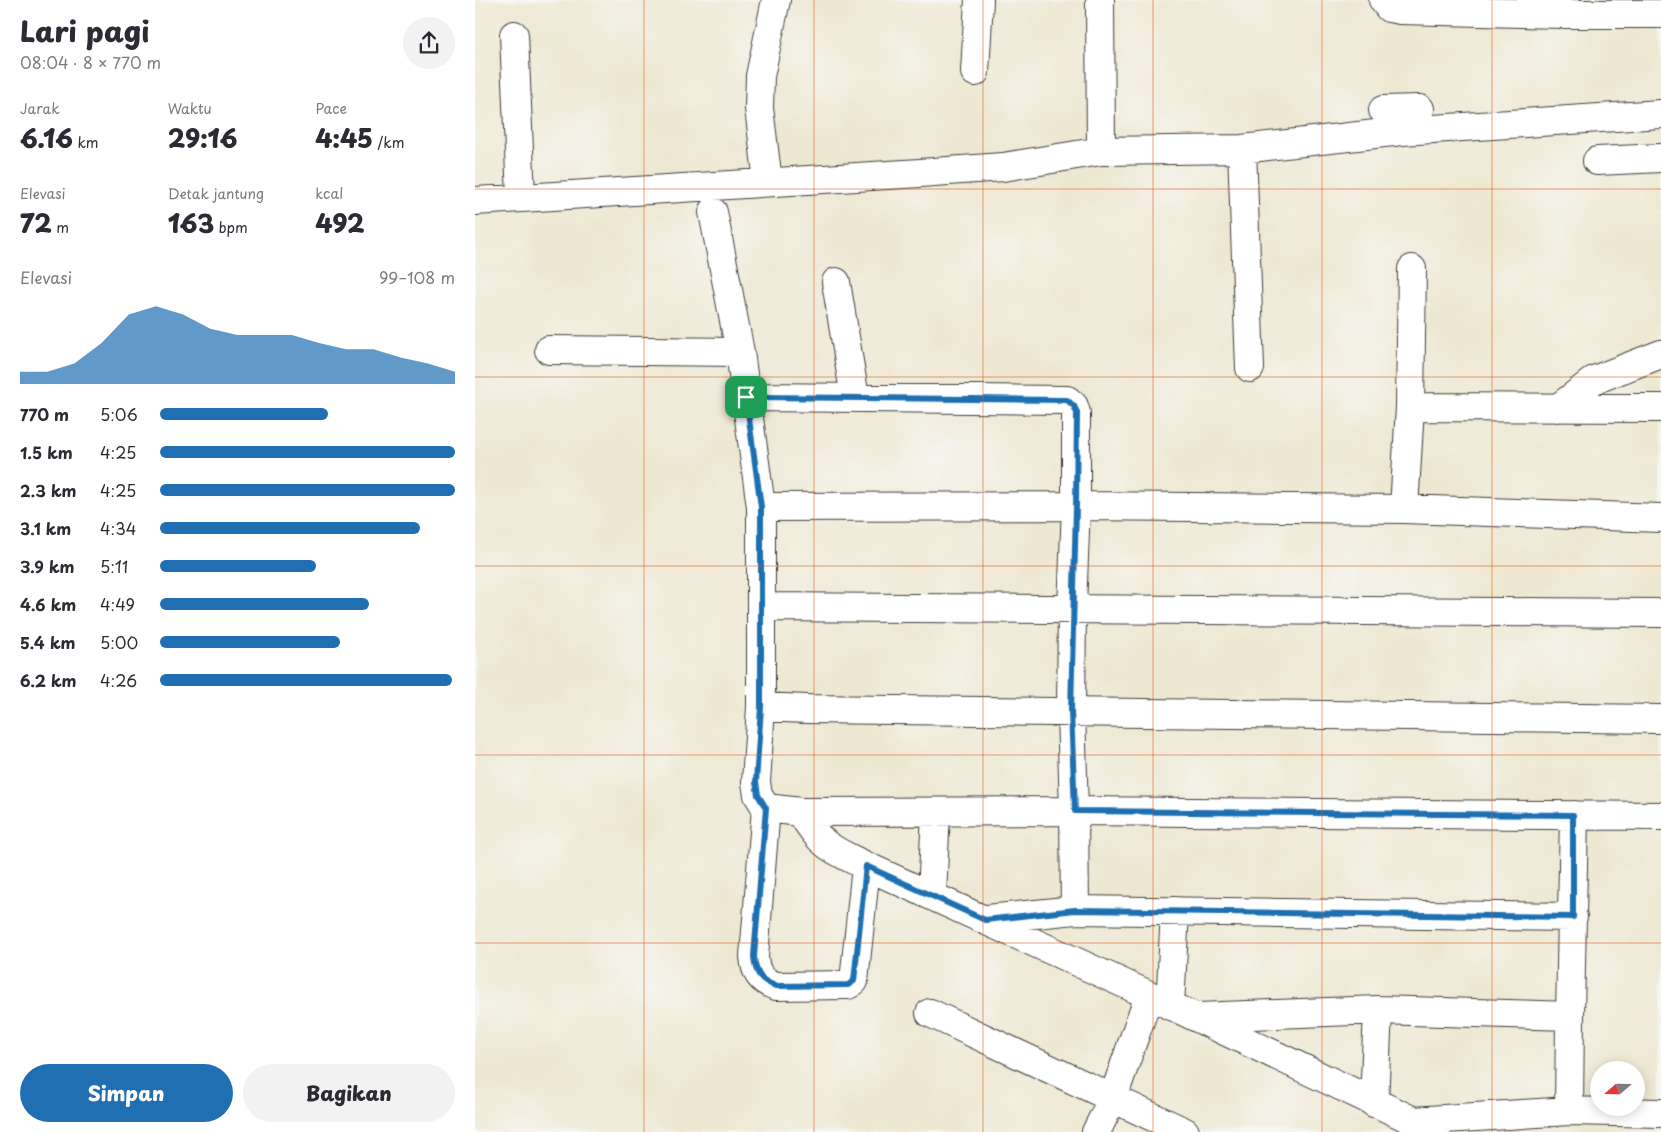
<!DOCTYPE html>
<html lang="id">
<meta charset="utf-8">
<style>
body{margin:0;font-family:"Playpen Sans",sans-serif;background:#f2f2f3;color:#2b2b33;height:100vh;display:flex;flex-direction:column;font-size:19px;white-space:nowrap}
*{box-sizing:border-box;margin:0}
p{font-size:16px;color:#7c7c81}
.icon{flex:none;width:28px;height:28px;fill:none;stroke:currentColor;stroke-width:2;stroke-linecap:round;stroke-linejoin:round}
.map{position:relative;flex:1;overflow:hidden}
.side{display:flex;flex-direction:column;background:#fff;width:475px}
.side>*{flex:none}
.needle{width:32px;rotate:250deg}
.fabs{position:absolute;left:1115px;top:1061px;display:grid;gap:10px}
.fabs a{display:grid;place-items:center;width:55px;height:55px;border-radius:50%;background:#fff;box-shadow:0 2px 12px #0003;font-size:25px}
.pin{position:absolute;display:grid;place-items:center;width:42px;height:42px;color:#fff;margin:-21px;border-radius:10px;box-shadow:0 2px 8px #0006}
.round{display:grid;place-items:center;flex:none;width:52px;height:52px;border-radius:26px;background:#f2f2f3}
.headline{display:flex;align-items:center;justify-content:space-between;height:85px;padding:0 20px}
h1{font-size:28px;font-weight:800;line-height:38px}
.figures{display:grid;grid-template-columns:repeat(3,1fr);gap:8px;height:85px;padding:5px 20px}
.figures div{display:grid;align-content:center}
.figures b{font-size:25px;font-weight:800}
.figures small{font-size:14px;font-weight:400}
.figures p{font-size:14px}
.chart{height:140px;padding:10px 20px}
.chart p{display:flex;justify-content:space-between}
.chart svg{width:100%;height:90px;margin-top:5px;fill:#1f6fb2;opacity:.7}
.primary-button{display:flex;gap:10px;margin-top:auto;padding:10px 20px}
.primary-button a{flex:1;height:58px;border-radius:30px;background:#1f6fb2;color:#fff;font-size:20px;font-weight:800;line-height:58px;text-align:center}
.primary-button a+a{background:#f2f2f3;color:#2b2b33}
ul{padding:0 20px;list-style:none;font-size:16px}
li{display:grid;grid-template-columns:80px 60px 1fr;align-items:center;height:38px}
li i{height:12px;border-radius:6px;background:#1f6fb2}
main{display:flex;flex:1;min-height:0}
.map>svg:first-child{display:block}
</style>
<main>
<section class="side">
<div class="headline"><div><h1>Lari pagi</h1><p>08:04 · 8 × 770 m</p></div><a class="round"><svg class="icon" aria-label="share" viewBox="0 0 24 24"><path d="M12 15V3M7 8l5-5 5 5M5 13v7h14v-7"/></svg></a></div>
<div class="figures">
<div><p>Jarak</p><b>6.16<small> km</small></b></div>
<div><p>Waktu</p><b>29:16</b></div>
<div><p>Pace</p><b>4:45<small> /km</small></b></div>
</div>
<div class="figures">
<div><p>Elevasi</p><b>72<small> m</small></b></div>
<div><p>Detak jantung</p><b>163<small> bpm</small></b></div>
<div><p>kcal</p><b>492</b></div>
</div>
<div class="chart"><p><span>Elevasi</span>99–108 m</p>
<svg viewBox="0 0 160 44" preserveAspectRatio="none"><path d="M0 44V38L10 38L20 34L30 24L40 10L50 6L60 10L70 17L80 20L90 20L100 20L110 24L120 27L130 27L140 31L150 34L160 38V44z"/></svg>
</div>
<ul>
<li><b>770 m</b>5:06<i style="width:57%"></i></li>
<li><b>1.5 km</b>4:25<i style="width:100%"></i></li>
<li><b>2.3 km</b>4:25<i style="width:100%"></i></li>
<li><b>3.1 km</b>4:34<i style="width:88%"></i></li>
<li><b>3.9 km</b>5:11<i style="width:53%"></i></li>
<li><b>4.6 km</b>4:49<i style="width:71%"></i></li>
<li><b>5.4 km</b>5:00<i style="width:61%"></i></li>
<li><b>6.2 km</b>4:26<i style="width:99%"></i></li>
</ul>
<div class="primary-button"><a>Simpan</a><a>Bagikan</a></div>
</section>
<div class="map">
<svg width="1186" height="1132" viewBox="0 0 1186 1132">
<rect width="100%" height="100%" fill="#f6f6f2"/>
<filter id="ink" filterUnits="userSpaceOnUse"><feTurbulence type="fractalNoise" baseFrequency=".02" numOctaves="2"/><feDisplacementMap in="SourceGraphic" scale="10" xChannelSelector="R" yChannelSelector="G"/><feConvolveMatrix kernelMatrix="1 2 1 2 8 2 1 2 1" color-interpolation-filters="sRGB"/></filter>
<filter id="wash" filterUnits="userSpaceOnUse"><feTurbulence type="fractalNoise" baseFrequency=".0096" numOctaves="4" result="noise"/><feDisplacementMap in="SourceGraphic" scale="20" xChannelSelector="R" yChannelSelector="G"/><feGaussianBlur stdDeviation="1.12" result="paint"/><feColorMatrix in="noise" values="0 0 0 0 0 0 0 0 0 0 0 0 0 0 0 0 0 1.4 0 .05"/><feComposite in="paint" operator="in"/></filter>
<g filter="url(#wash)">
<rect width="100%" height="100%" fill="#eee8d2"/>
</g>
<g filter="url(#ink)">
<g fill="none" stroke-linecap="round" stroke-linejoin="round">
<defs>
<path id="minor" d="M625,0L626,151
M908,0L914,8L925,10L1089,14H1186
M39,35L46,197
M500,72L504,0
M908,110L945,109
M767,149L775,368
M1122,161L1186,158
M293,182L284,108L285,76L301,0
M0,201L445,173L528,167L626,151L767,149L927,131L1186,114
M238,212L265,352L286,507
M361,282L380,398
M74,350L265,352
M271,397L592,400L599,406L601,413V506L597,608L596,711L599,811L600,910
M935,407L937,269
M1083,408L1119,380L1186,354
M929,509L935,407L1186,408
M287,607L1186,613
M286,707L332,709L1186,719
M291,808L279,956C280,972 285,981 301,986L373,985L379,981L391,866
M326,812L599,811L1186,816
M457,895L461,812
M512,919L600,910L1098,917
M695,1006L700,911
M455,1013L710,1132
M722,1017L903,1010L1095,1016L1099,815
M899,1103L903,1010
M1094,1111L1186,1113
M938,1121L1094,1111L1095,1016
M621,1132L638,1098L674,995
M962,1132L674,995L391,866C357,849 346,847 326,812L291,808L283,795L281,782L286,707V507L601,506L929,509L1186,518"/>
</defs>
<use href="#minor" stroke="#3c3b37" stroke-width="30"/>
<use href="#minor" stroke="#fff" stroke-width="28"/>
</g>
</g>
<g fill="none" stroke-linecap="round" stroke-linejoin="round" filter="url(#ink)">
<defs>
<path id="route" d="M271,397L592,400L599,406L602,413L601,506L596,711L600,811L1098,815V917L600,910L510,920L391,866L379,981L373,985L301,986C285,981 280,972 279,956L291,808L283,795L281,782L286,707V507Z"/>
</defs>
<use href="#route" stroke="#fff" stroke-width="10"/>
<use href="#route" stroke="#1f6fb2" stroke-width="6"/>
</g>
<path fill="none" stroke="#de560d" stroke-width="1" stroke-opacity="0.55" d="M169,0V1132M339,0V1132M508,0V1132M678,0V1132M847,0V1132M1017,0V1132M0,189H1186M0,377H1186M0,566H1186M0,755H1186M0,943H1186"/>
</svg>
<div class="fabs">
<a><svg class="needle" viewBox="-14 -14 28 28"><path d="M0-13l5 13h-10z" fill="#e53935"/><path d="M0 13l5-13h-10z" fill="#7c7c81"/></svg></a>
</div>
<div class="pin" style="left:271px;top:397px;background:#1e9e55"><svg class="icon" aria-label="arrive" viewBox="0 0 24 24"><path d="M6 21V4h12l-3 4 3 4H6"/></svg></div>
</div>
</main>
